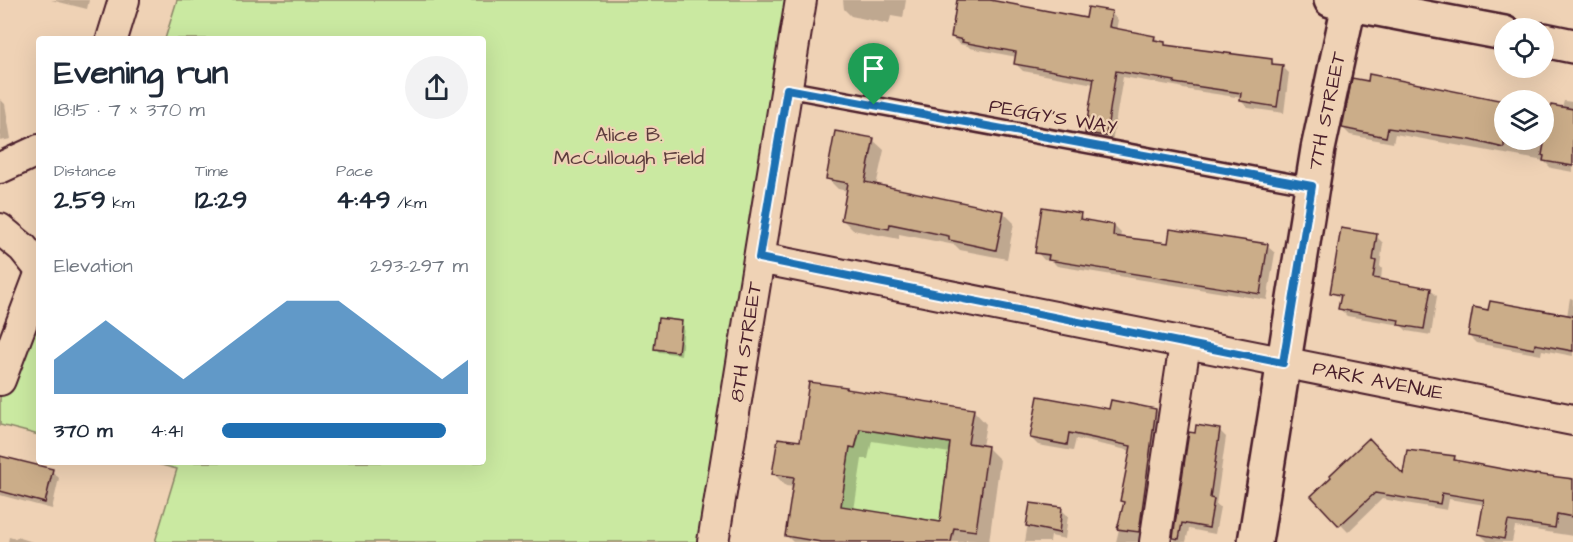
<!DOCTYPE html>
<meta charset="utf-8">
<style>
body{margin:0;font-family:"Architects Daughter",sans-serif;background:#f2f2f3;color:#1f2937;height:100vh;display:flex;flex-direction:column;font-size:22px;white-space:nowrap}
*{box-sizing:border-box;margin:0}
p{font-size:20px;color:#747a83}
.icon{flex:none;width:33px;height:33px;fill:none;stroke:currentColor;stroke-width:2;stroke-linecap:round;stroke-linejoin:round}
.map{position:relative;flex:1;overflow:hidden}
.side{position:absolute;left:36px;top:36px;width:450px;height:429px;display:flex;flex-direction:column;background:#fff;border-radius:6px;box-shadow:0 6px 24px #0002}
.side>*{flex:none}
.controls{position:absolute;left:1494px;top:18px;display:grid;gap:12px}
.controls a{display:grid;place-items:center;width:60px;height:60px;border-radius:50%;background:#fff;box-shadow:0 6px 24px #0002;font-size:30px}
.pin{position:absolute;display:grid;place-items:center;width:51px;height:51px;color:#fff;margin:-62px -26px;border-radius:50% 50% 50% 0;rotate:-45deg;box-shadow:0 0 6px #0007}
.pin .icon{rotate:45deg}
.round{display:grid;place-items:center;flex:none;width:63px;height:63px;border-radius:32px;background:#f2f2f3}
.head{display:flex;align-items:center;justify-content:space-between;height:102px;padding:0 18px}
h1{font-size:33px;font-weight:800;line-height:45px}
.figures{display:grid;grid-template-columns:repeat(3,1fr);gap:9px;height:102px;padding:6px 18px}
.figures div{display:grid;align-content:center}
.figures b{font-size:26px;font-weight:800}
.figures small{font-size:16px;font-weight:400}
.figures p{font-size:16px}
.chart{height:168px;padding:12px 18px}
.chart p{display:flex;justify-content:space-between}
.chart svg{width:100%;height:108px;margin-top:6px;fill:#1f6fb2;opacity:.7}
ul{padding:0 18px;list-style:none;font-size:20px}
li{display:grid;grid-template-columns:96px 72px 1fr;align-items:center;height:45px}
li i{height:15px;border-radius:8px;background:#1f6fb2}
.map>svg:first-child{display:block}
</style>
<div class="map">
<svg width="1573" height="542" viewBox="0 0 1573 542">
<rect width="100%" height="100%" fill="#efd2b5"/>
<filter id="ink" filterUnits="userSpaceOnUse"><feTurbulence type="fractalNoise" baseFrequency=".0167" numOctaves="2"/><feDisplacementMap in="SourceGraphic" scale="12" xChannelSelector="R" yChannelSelector="G"/><feConvolveMatrix kernelMatrix="1 2 1 2 8 2 1 2 1" color-interpolation-filters="sRGB"/></filter>
<g filter="url(#ink)">
<path fill="#cae9a1" stroke="#8a8466" stroke-width="1.5" d="M177,0H801L712,542H155L177,469L150,462H483V39H165Z
M39,273V435L0,425V381Z
M860,428L950,443L940,522L829,505L844,483L850,446H856Z"/>
<path fill="#0003" fill-rule="evenodd" d="M51,0H89L87,9Z
M843,0H906L903,18L891,16L889,24L851,16L844,9Z
M959,0H981L1087,20L1111,13L1118,20L1116,30L1154,37L1169,47L1272,61L1276,66H1282L1289,73L1284,113L1248,108L1241,101L1242,98L1183,89L1180,87L1123,77L1112,142L1093,139L1086,132L1094,84L1023,71L1016,64L1017,57L970,48L968,46L959,44L952,37Z
M0,99L5,104L11,139L0,141Z
M1564,101L1573,102V172L1551,168L1544,161L1395,134L1393,143L1350,135L1343,128L1503,102L1504,104V140H1544V113L1551,114L1562,108Z
M873,140L884,150L876,186L1003,212L1014,223L1007,259L960,250L955,245L899,234V239L853,230L842,219L848,191L838,189L827,178Z
M1080,215L1087,222L1114,226L1121,233L1120,239L1169,245L1267,246L1275,253L1267,300L1057,266L1052,261L1044,260L1037,252Z
M1376,236L1383,243L1380,266L1382,269L1381,280L1430,289L1437,296L1431,335L1407,331L1401,325L1347,316L1340,309L1342,300L1332,292Z
M1570,298L1573,299V356L1542,350L1541,355L1476,343L1469,336L1489,311L1567,316Z
M681,323L684,326L681,355L659,352L656,349Z
M846,389L849,391L974,411L986,424L982,446L987,447L1000,460L989,542L966,540V542H793L787,536L794,487L786,486L773,473ZM872,441L950,453L942,524L854,510L862,459H868Z
M1156,410L1163,417L1145,542H1116L1125,504L1122,501L1132,451L1076,439L1073,451L1038,445L1031,438L1110,411Z
M1219,430L1226,437L1216,504L1220,507L1215,534L1189,529L1186,542H1174L1190,434Z
M1454,457L1460,462L1536,477L1573,481V536L1515,527L1512,542H1488L1480,534L1485,505L1449,499L1447,510L1382,499L1348,532L1313,496L1404,477Z
M0,468L52,471L59,478L52,509L0,495Z
M1031,505L1061,509L1068,516L1065,539L1051,536L1050,542H1025Z
M9,537L16,539L17,537L33,542H8Z"/>
<path fill="#cbad89" stroke="#4a1f2b" stroke-width="1.5" fill-rule="evenodd" d="M957,0H990L1086,18L1088,7L1112,11L1109,27L1155,36L1154,40L1165,42V45L1272,59V64L1283,65L1277,107L1240,101L1241,93L1174,83L1175,81L1116,71L1106,136L1085,133L1094,78L1014,64L1016,52L962,42L963,40L951,37Z
M1369,74L1504,101V148L1471,140L1388,128L1386,137L1342,128L1352,78L1368,81Z
M1551,105L1573,109V166L1543,161L1544,156L1542,155Z
M835,131L874,138L865,182L1004,211L996,250L949,240V236L890,224L889,229L841,220L848,183L826,179Z
M1042,207L1081,213L1080,219L1114,225L1113,236L1168,243L1170,229L1268,244L1260,294L1048,260L1049,255L1035,253Z
M1341,228L1377,234L1373,260L1376,261L1373,278L1431,288L1424,329L1398,325L1399,320L1338,309L1341,295L1330,293Z
M1490,301L1573,316V351L1535,344L1534,349L1468,336L1473,307L1488,310Z
M658,318L682,321L678,352L654,349Z
M809,382L847,387L846,389L974,409L968,443L988,446L976,531L954,528L951,542H821L785,536L794,477L772,474L778,438L800,441ZM860,429L950,443L940,522L841,506L850,447L855,448Z
M1038,396L1109,409L1111,400L1156,409L1139,532L1117,529L1124,502L1120,501L1131,446L1069,433L1067,445L1030,438Z
M1196,425L1220,429L1210,498L1214,499L1209,528L1182,523L1179,539L1173,538L1189,432L1195,433Z
M1369,438L1403,474L1407,450L1455,456L1454,460L1535,475V474L1573,479V517L1557,514L1555,528L1508,521L1504,539L1478,534L1484,500L1442,493L1440,504L1375,493L1339,526L1311,496L1331,477L1330,475Z
M0,456L53,469L45,503L0,491Z
M1030,503L1062,507L1059,533L1026,526Z"/>
<g fill="none" stroke-linecap="round" stroke-linejoin="round">
<defs>
<path id="service" d="M787,89L1312,186"/>
<path id="minor" d="M112,39L124,0
M0,168L39,150
M0,229L23,248L39,268
M759,258L1573,420
M0,380L39,277
M713,542L801,0
M1155,542L1185,344"/>
<path id="tertiary" d="M1331,0L1504,33
M1544,40L1573,46"/>
<path id="primary" d="M1255,542L1318,149L1350,0"/>
</defs>
<use href="#service" stroke="#4a1f2b" stroke-width="20"/>
<use href="#minor" stroke="#4a1f2b" stroke-width="34"/>
<use href="#tertiary" stroke="#4a1f2b" stroke-width="38"/>
<use href="#primary" stroke="#4a1f2b" stroke-width="38"/>
<use href="#service" stroke="#efd2b5" stroke-width="15"/>
<use href="#minor" stroke="#efd2b5" stroke-width="30"/>
<use href="#tertiary" stroke="#efd2b5" stroke-width="33"/>
<use href="#primary" stroke="#efd2b5" stroke-width="33"/>
</g>
</g>
<g fill="none" stroke-linecap="round" stroke-linejoin="round" filter="url(#ink)">
<defs>
<path id="route" d="M787,89L1312,186L1283,363L759,258Z"/>
</defs>
<use href="#route" stroke="#fff" stroke-width="12"/>
<use href="#route" stroke="#1f6fb2" stroke-width="8"/>
</g>
<g text-anchor="middle" dominant-baseline="central" stroke-width="4.5" stroke-linejoin="round" paint-order="stroke">
<g font-size="20" fill="#4a1f2b" stroke="#efd2b5">
<text transform="translate(1327 111) rotate(-78)">7TH STREET</text>
<text transform="translate(1053 117) rotate(10)">PEGGY'S WAY</text>
<text transform="translate(746 342) rotate(-81)">8TH STREET</text>
<text transform="translate(1378 381) rotate(11)">PARK AVENUE</text>
</g>
<g font-size="20" fill="#5d3d3d" stroke="#efd2b5">
<text x="629" y="135">Alice B.<tspan x="629" dy="23">McCullough Field</tspan></text>
</g>
</g>
</svg>
<div class="controls">
<a><svg class="icon" aria-label="locate" viewBox="0 0 24 24"><circle cx="12" cy="12" r="6"/><path d="M12 2v4M12 18v4M2 12h4M18 12h4"/></svg></a>
<a><svg class="icon" aria-label="layers" viewBox="0 0 24 24"><path d="M12 4l9 5-9 5-9-5zM3 14l9 5 9-5"/></svg></a>
</div>
<div class="pin" style="left:874px;top:105px;background:#1e9e55"><svg class="icon" aria-label="arrive" viewBox="0 0 24 24"><path d="M6 21V4h12l-3 4 3 4H6"/></svg></div>
<section class="side">
<div class="head"><div><h1>Evening run</h1><p>18:15 · 7 × 370 m</p></div><a class="round"><svg class="icon" aria-label="share" viewBox="0 0 24 24"><path d="M12 15V3M7 8l5-5 5 5M5 13v7h14v-7"/></svg></a></div>
<div class="figures">
<div><p>Distance</p><b>2.59<small> km</small></b></div>
<div><p>Time</p><b>12:29</b></div>
<div><p>Pace</p><b>4:49<small> /km</small></b></div>
</div>
<div class="chart"><p><span>Elevation</span>293–297 m</p>
<svg viewBox="0 0 160 44" preserveAspectRatio="none"><path d="M0 44V30L10 22L20 14L30 22L40 30L50 38L60 30L70 22L80 14L90 6L100 6L110 6L120 14L130 22L140 30L150 38L160 30V44z"/></svg>
</div>
<ul>
<li><b>370 m</b>4:41<i style="width:91%"></i></li>
</ul>
</section>
</div>
